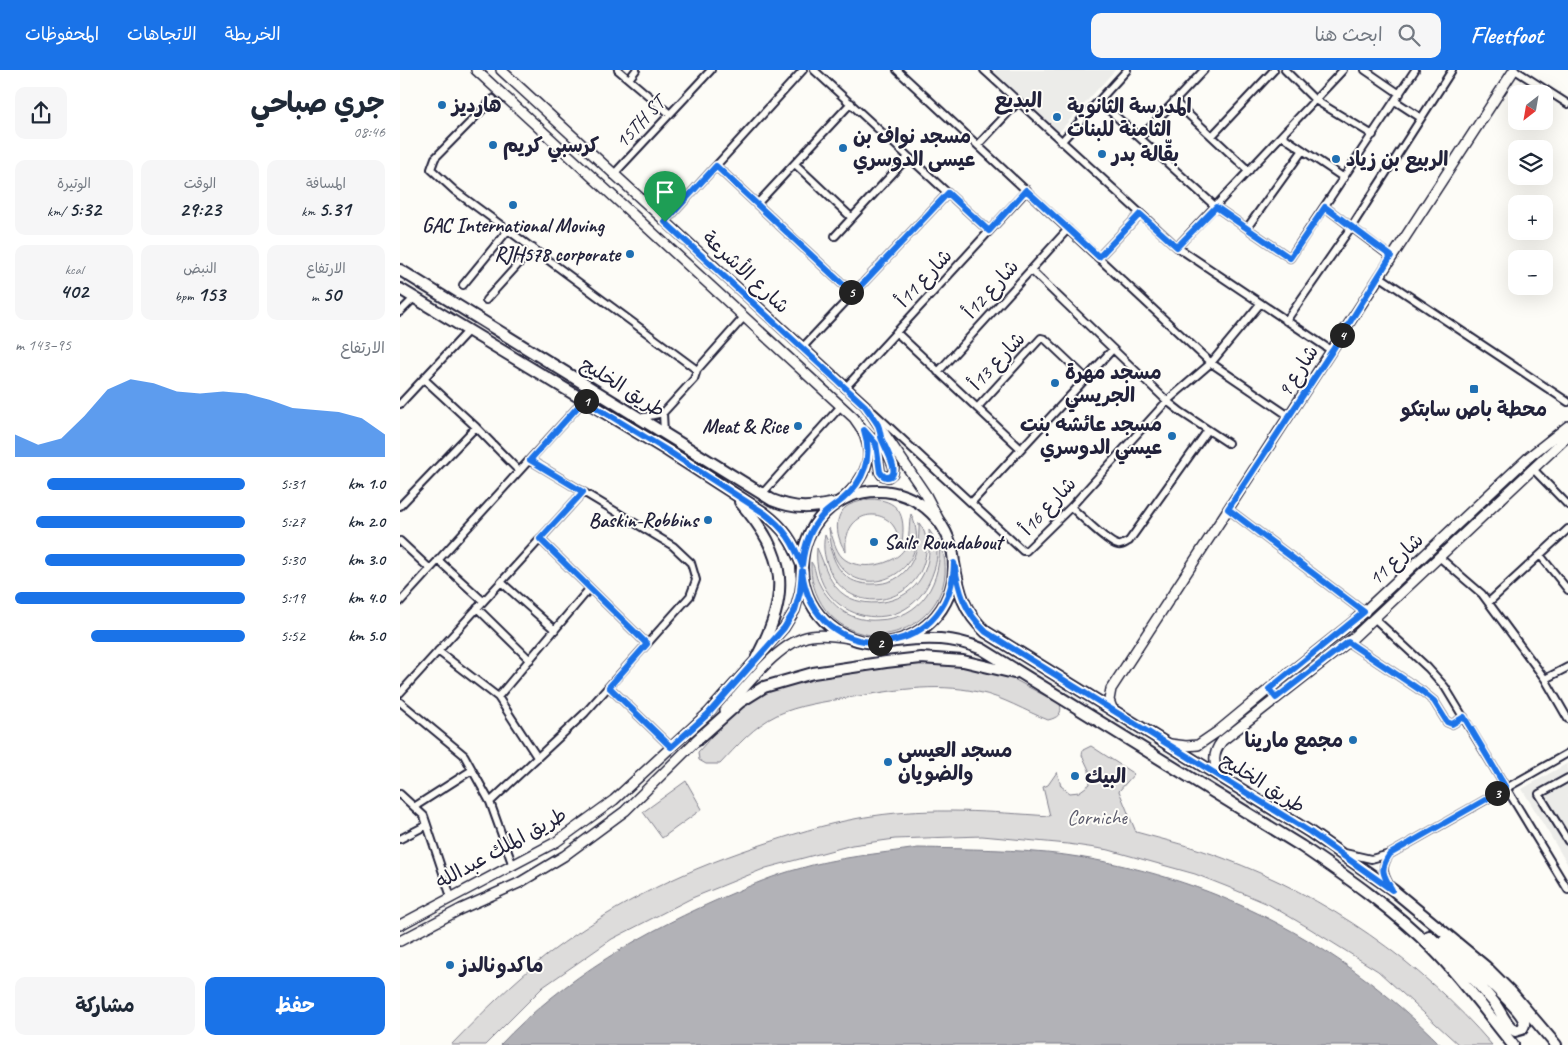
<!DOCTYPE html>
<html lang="ar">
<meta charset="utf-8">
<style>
body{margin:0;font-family:Caveat,"Playpen Sans Arabic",sans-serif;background:#f6f6f7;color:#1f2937;direction:rtl;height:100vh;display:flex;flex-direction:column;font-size:19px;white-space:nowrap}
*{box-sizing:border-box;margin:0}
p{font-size:16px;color:#747a83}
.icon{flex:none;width:28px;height:28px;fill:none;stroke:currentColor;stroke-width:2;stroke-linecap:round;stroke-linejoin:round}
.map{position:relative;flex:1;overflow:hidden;direction:ltr}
.drawer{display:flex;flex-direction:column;background:#fff;width:400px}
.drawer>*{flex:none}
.needle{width:32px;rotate:211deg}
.tools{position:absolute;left:1108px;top:15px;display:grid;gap:10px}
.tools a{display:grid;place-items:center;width:45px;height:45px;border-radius:10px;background:#fff;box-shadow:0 5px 20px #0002;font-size:25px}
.pin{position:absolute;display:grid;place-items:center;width:42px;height:42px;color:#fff;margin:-51px -21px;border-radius:50% 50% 50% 0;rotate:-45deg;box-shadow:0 0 5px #0007}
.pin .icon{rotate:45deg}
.km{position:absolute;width:25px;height:25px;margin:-12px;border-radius:50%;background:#222;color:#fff;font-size:14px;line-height:25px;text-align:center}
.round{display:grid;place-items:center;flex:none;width:52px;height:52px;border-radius:10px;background:#f6f6f7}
.headline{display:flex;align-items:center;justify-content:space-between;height:85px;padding:0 15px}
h1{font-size:28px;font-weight:700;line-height:38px}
.metrics{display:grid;grid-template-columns:repeat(3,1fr);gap:8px;height:85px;padding:5px 15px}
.metrics div{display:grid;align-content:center;border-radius:10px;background:#f6f6f7;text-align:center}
.metrics b{font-size:21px;font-weight:700}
.metrics small{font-size:14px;font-weight:400}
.metrics p{font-size:14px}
.chart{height:140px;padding:10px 15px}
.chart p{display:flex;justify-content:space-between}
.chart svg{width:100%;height:90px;margin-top:5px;fill:#1a73e8;opacity:.7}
.cta{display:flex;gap:10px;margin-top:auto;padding:10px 15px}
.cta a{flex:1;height:58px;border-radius:10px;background:#1a73e8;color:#fff;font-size:20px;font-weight:700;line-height:58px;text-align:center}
.cta a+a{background:#f6f6f7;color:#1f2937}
ul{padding:0 15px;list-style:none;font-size:16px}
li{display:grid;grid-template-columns:80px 60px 1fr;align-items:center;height:38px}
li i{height:12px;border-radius:6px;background:#1a73e8}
header{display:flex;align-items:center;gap:30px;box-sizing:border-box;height:70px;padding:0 25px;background:#1a73e8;color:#fff}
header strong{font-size:24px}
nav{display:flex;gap:28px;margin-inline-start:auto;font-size:18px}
.search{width:350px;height:45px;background:#f6f6f7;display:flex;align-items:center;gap:12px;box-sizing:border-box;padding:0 18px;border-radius:10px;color:#747a83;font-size:19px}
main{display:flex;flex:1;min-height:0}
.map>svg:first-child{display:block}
</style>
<header>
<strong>Fleetfoot</strong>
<div class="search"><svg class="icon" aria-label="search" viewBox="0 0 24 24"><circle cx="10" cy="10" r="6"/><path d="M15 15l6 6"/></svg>ابحث هنا</div>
<nav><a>الخريطة</a><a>الاتجاهات</a><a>المحفوظات</a></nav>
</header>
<main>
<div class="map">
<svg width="1168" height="975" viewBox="0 0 1168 975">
<rect width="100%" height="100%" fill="#fdfcf7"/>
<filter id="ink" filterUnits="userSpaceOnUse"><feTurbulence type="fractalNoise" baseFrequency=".02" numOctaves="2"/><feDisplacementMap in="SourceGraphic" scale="10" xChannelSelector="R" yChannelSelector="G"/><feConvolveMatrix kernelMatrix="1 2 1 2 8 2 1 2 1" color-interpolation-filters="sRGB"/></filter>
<g filter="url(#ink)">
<path fill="#ecece9" d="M596,0H715L659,62L594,3Z
M1168,693V795L1122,719Z"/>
<path fill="#dddcdb" stroke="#807f8b" d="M469,429C499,429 506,445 502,472L499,473C497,439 455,435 447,466C445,471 446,476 446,482C436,468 432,445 449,435C455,432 463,431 469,429Z
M511,444C538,502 457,539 434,485C431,477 430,467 429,458C433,467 435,480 442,487C457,502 495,496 505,478C511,467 508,456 511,444Z
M519,453C526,462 527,470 526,482C521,532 455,549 431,503C425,491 422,478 425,465C432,479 433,496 446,506C453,512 462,514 471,514C508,515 520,485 519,453Z
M529,460C538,471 539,486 534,500C511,575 410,554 417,478C425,494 429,516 446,526C470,540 507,532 521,508C530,494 530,476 529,460Z
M539,470C571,544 472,600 425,539C415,525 410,509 411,492C416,498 415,506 419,513C424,524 434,535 444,542C453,548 467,551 477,550C522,549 543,511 539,470Z
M508,592L558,593L610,607L660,634C663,644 657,648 648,650C625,641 603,627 578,622C534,612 491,621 447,628C423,632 399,635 377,645C354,656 337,676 320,694H306L299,690L298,682C309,671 317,657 328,647C378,604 445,602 508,592Z
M691,676L734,704L719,721L736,762C765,770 795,777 823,788C926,826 1021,892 1092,975H1059L978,901L909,858L868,834L828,817L795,804L709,780L668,774L582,766L495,769L452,775L366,798L292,828L212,869L143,917L85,975H51C83,942 115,910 151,882C219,831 289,798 370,772C403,761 437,751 472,746C531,737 591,742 650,746L643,717L648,715L657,702L661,716L670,723L679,722L690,714L689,700L682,685L683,680Z
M286,711L302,739L262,768L243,742Z"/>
<path fill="#b2b2b7" stroke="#787885" d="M518,778C567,779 617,779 665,785C810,805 939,872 1041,975H100C163,908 246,860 331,824C352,815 375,805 398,799C437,787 478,784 518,778Z"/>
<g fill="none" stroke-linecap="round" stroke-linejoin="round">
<defs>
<path id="street" d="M218,0L270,44
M414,0L589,161
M497,0L811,293L889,346
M584,0L777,177L932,281
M885,0L915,30L973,65
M965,0L1000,24
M1115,0L1168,34
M229,9L236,0
M93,29L35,88L31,99L55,121L297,300L344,247
M699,31L816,137L890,188L1015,0
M774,31L849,101
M995,31L1021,48
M812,66L874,0
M882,66L944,108
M740,68L804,0
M661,72L727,0
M578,75L618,32
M395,94L452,148
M316,96L453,224
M213,105L311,0
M357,134L451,33
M925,137L991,187
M265,152L403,0
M847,158L903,80
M435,166L508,87
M777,177L943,0
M699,187L740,144
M631,200L767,331L781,342L828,373
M979,206L1168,332
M63,215L108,160
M86,230L133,178
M0,242L14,228
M886,251L952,156L1052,0
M496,262L621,379
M402,278L548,123
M538,302L668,159
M24,309L76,357L119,401
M445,318L627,120
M0,334L69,260
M577,338L641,268L645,269L686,308
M473,342L623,481H626L671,437L767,331L811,293L860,234
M263,343L264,362
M240,348L263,343L294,309L297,300
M1133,399L1168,435
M362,424L441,336
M572,432L713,279
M0,436L76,357
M671,437C679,444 709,474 718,475C722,476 725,473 729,471L808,360
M828,439L964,542
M140,469L247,574
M0,471L30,499
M1140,485L1168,520
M1039,487L1082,524L1145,609L1168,649
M38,490L83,531
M101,512L155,560
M0,532L184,330
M1089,532L1168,459
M77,538L130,590
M974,548L1028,598L1045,617L1168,820
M948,572L1023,622L1034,631L1047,652L1052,654L1064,647
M38,581L98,627L137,687
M1145,609L1168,597
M209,617L271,677
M0,623L183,422
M98,627L190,518
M0,632L64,685L90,732L113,796
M1168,708L1139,724L1168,771
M0,724L24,746L51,827
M90,732L185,643L290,526L296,510L291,493L273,476L130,390
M14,737L72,700
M0,769L27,755
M945,783L971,789L990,784L1168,683
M989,785C981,797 983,804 990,816"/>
<path id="secondary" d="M76,0L454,348C479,380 469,405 441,430
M101,0L465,335L526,425L540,452
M465,362L476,374L480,402L482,405L488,407L493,403L494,397L480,365
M325,640C346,617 379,571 411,566C424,564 437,566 449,568
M713,641L709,630L711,619L1114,0
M770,674L786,676L798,675L817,662L869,619L953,552L1130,386L1168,356
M823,707C812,695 812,684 822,671L952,569L1168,366
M0,855L156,772L214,730L308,643L384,558L395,540L400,522L403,501
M0,871L61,839L119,813L164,786L225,741L301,666"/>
<path id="primary" d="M0,200L372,430C397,440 411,438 436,433
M0,219L268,381L364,443C385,459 392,471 402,495
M402 497a76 76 0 1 1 152 0a76 76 0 1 1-152 0Z
M340,432C388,487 390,523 357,587
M554,493C559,522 563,541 586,562L910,762L993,820L1086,897L1111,922L1156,975
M496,571C527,567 554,567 582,579L901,776C947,807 993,839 1033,879C1062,908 1087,943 1113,975
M296,671L340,632L364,617L413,603L486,592L521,588L563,591L614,603
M1029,866C1051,886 1073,907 1092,930C1100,939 1105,955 1115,961L1122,959C1124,956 1125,955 1124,951C1121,938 1058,883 1044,871"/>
</defs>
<use href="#street" stroke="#22223b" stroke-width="10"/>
<use href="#secondary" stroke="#22223b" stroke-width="12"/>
<use href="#primary" stroke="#22223b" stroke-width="14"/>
<use href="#street" stroke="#fdfcf7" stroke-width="6"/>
<use href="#secondary" stroke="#fdfcf7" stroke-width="9"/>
<use href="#primary" stroke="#fdfcf7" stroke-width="10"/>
</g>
</g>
<g fill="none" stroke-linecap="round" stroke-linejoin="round" filter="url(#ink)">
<defs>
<path id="route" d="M316,96L453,224L548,123L589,161L626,120L699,187L740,144L777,177L816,137L890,188L925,137L991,186L932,281L828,439L964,542L869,619L876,628L948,572L1023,622L1034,631L1047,652L1052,654L1064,647L1106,718L990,784C979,799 983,805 992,820L910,762L586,562C564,541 559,522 554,493C552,593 414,601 402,501L400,522L395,540L384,558L308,644L271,677L209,617L247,574L140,469L183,422L130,390L184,330L268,381L364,443C385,459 393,472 402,495C404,477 409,460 422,446C428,439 436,435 443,429C464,411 473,387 464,360L476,374L480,402C482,405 483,406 486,407C505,408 482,373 481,367C480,363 480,359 478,355C474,348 469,342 465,336L265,152Z"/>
</defs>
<use href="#route" stroke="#fff" stroke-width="10"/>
<use href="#route" stroke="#1a73e8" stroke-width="6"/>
</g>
<g fill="#1f6fb2" stroke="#fdfcf7" stroke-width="2">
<circle cx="42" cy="35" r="5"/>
<circle cx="657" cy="47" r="5"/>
<circle cx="93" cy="75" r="5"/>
<circle cx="443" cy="78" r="5"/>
<circle cx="702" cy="84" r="5"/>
<circle cx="936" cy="89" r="5"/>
<circle cx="113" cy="135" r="5"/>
<circle cx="230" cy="184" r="5"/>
<circle cx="655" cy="313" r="5"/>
<rect x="1069" y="314" width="10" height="10" rx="2.5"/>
<circle cx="398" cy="356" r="5"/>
<circle cx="772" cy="366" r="5"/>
<circle cx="308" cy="450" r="5"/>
<circle cx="474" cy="472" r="5"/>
<circle cx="953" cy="670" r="5"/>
<circle cx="488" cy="692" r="5"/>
<circle cx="675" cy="706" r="5"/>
<circle cx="50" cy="895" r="5"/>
</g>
<g text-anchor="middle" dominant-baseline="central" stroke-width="4" stroke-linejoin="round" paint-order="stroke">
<g font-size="20" font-weight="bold" fill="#22223b" stroke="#fdfcf7" text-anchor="start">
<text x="52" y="35">هارديز</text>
<text x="667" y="36">المدرسة الثانوية<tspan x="667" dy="23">الثامنة للبنات</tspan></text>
<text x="453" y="66">مسجد نواف بن<tspan x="453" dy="23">عيسى الدوسري</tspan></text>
<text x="103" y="75">كرسبي كريم</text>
<text x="712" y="84">بقّالة بدر</text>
<text x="946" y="89">الربيع بن زياد</text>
<text x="113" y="155" text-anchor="middle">GAC International Moving</text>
<text x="220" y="184" text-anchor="end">RJH578 corporate</text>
<text x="665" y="302">مسجد مهرة<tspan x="665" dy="23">الجريسي</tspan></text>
<text x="1074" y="339" text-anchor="middle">محطة باص سابتكو</text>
<text x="762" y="354" text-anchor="end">مسجد عائشه بنت<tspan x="762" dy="23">عيسي الدوسري</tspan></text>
<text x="388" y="356" text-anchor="end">Meat &amp; Rice</text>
<text x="298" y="450" text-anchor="end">Baskin-Robbins</text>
<text x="484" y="472">Sails Roundabout</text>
<text x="943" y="670" text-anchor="end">مجمع مارينا</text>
<text x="498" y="680">مسجد العيسى<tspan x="498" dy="23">والضويان</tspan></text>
<text x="685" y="706">البيك</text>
<text x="60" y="895">ماكدونالدز</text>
</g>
<g font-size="20" fill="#22223b" stroke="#fdfcf7">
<text transform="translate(240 52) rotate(-47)">15TH ST</text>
<text transform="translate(346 202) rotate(43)">شارع الأشرعة</text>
<text transform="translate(524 208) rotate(-47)">شارع 11أ</text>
<text transform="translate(591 219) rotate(-48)">شارع 12أ</text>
<text transform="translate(597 291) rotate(-47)">شارع 13أ</text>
<text transform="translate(898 301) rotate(-57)">شارع 9</text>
<text transform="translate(223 317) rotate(32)">طريق الخليج</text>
<text transform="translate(648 436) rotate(-47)">شارع 16أ</text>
<text transform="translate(996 489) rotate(-43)">شارع 11</text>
<text transform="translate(863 713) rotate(32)">طريق الخليج</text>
<text transform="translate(101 778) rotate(-29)">طريق الملك عبدالله</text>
</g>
<g font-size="20" fill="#5a5a6b" stroke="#fdfcf7">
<text x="697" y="747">Corniche</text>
</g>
<g font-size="21" font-weight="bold" fill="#22223b" stroke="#fdfcf7">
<text x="618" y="30">البديع</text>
</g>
</g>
</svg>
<div class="tools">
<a><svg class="needle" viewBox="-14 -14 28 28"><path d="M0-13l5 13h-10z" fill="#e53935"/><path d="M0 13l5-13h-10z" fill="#747a83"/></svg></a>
<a><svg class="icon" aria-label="layers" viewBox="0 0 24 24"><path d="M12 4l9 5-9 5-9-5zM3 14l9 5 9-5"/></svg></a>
<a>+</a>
<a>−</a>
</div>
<div class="pin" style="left:265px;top:152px;background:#1e9e55"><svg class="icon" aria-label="arrive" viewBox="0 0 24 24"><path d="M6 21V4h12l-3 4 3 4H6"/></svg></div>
<b class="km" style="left:186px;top:331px">1</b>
<b class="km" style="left:480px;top:573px">2</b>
<b class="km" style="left:1097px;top:723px">3</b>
<b class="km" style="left:942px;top:265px">4</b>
<b class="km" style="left:451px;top:222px">5</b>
</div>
<section class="drawer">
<div class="headline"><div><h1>جري صباحي</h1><p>08:46</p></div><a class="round"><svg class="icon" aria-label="share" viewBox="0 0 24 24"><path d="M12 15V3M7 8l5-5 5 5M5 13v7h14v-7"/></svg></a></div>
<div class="metrics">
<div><p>المسافة</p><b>5.31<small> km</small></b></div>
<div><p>الوقت</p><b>29:23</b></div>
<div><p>الوتيرة</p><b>5:32<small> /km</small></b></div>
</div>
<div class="metrics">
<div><p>الارتفاع</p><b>50<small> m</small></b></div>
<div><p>النبض</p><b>153<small> bpm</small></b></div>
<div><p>kcal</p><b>402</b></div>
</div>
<div class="chart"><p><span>الارتفاع</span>95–143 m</p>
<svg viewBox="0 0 160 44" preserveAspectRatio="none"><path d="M0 44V33L10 38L20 35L30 24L40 11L50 6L60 8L70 12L80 13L90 12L100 13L110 16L120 20L130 21L140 22L150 25L160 33V44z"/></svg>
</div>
<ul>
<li><b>1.0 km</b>5:31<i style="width:86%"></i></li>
<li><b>2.0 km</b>5:27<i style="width:91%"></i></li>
<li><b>3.0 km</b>5:30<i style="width:87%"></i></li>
<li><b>4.0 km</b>5:19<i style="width:100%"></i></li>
<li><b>5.0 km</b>5:52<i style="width:67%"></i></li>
</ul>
<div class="cta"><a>حفظ</a><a>مشاركة</a></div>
</section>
</main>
